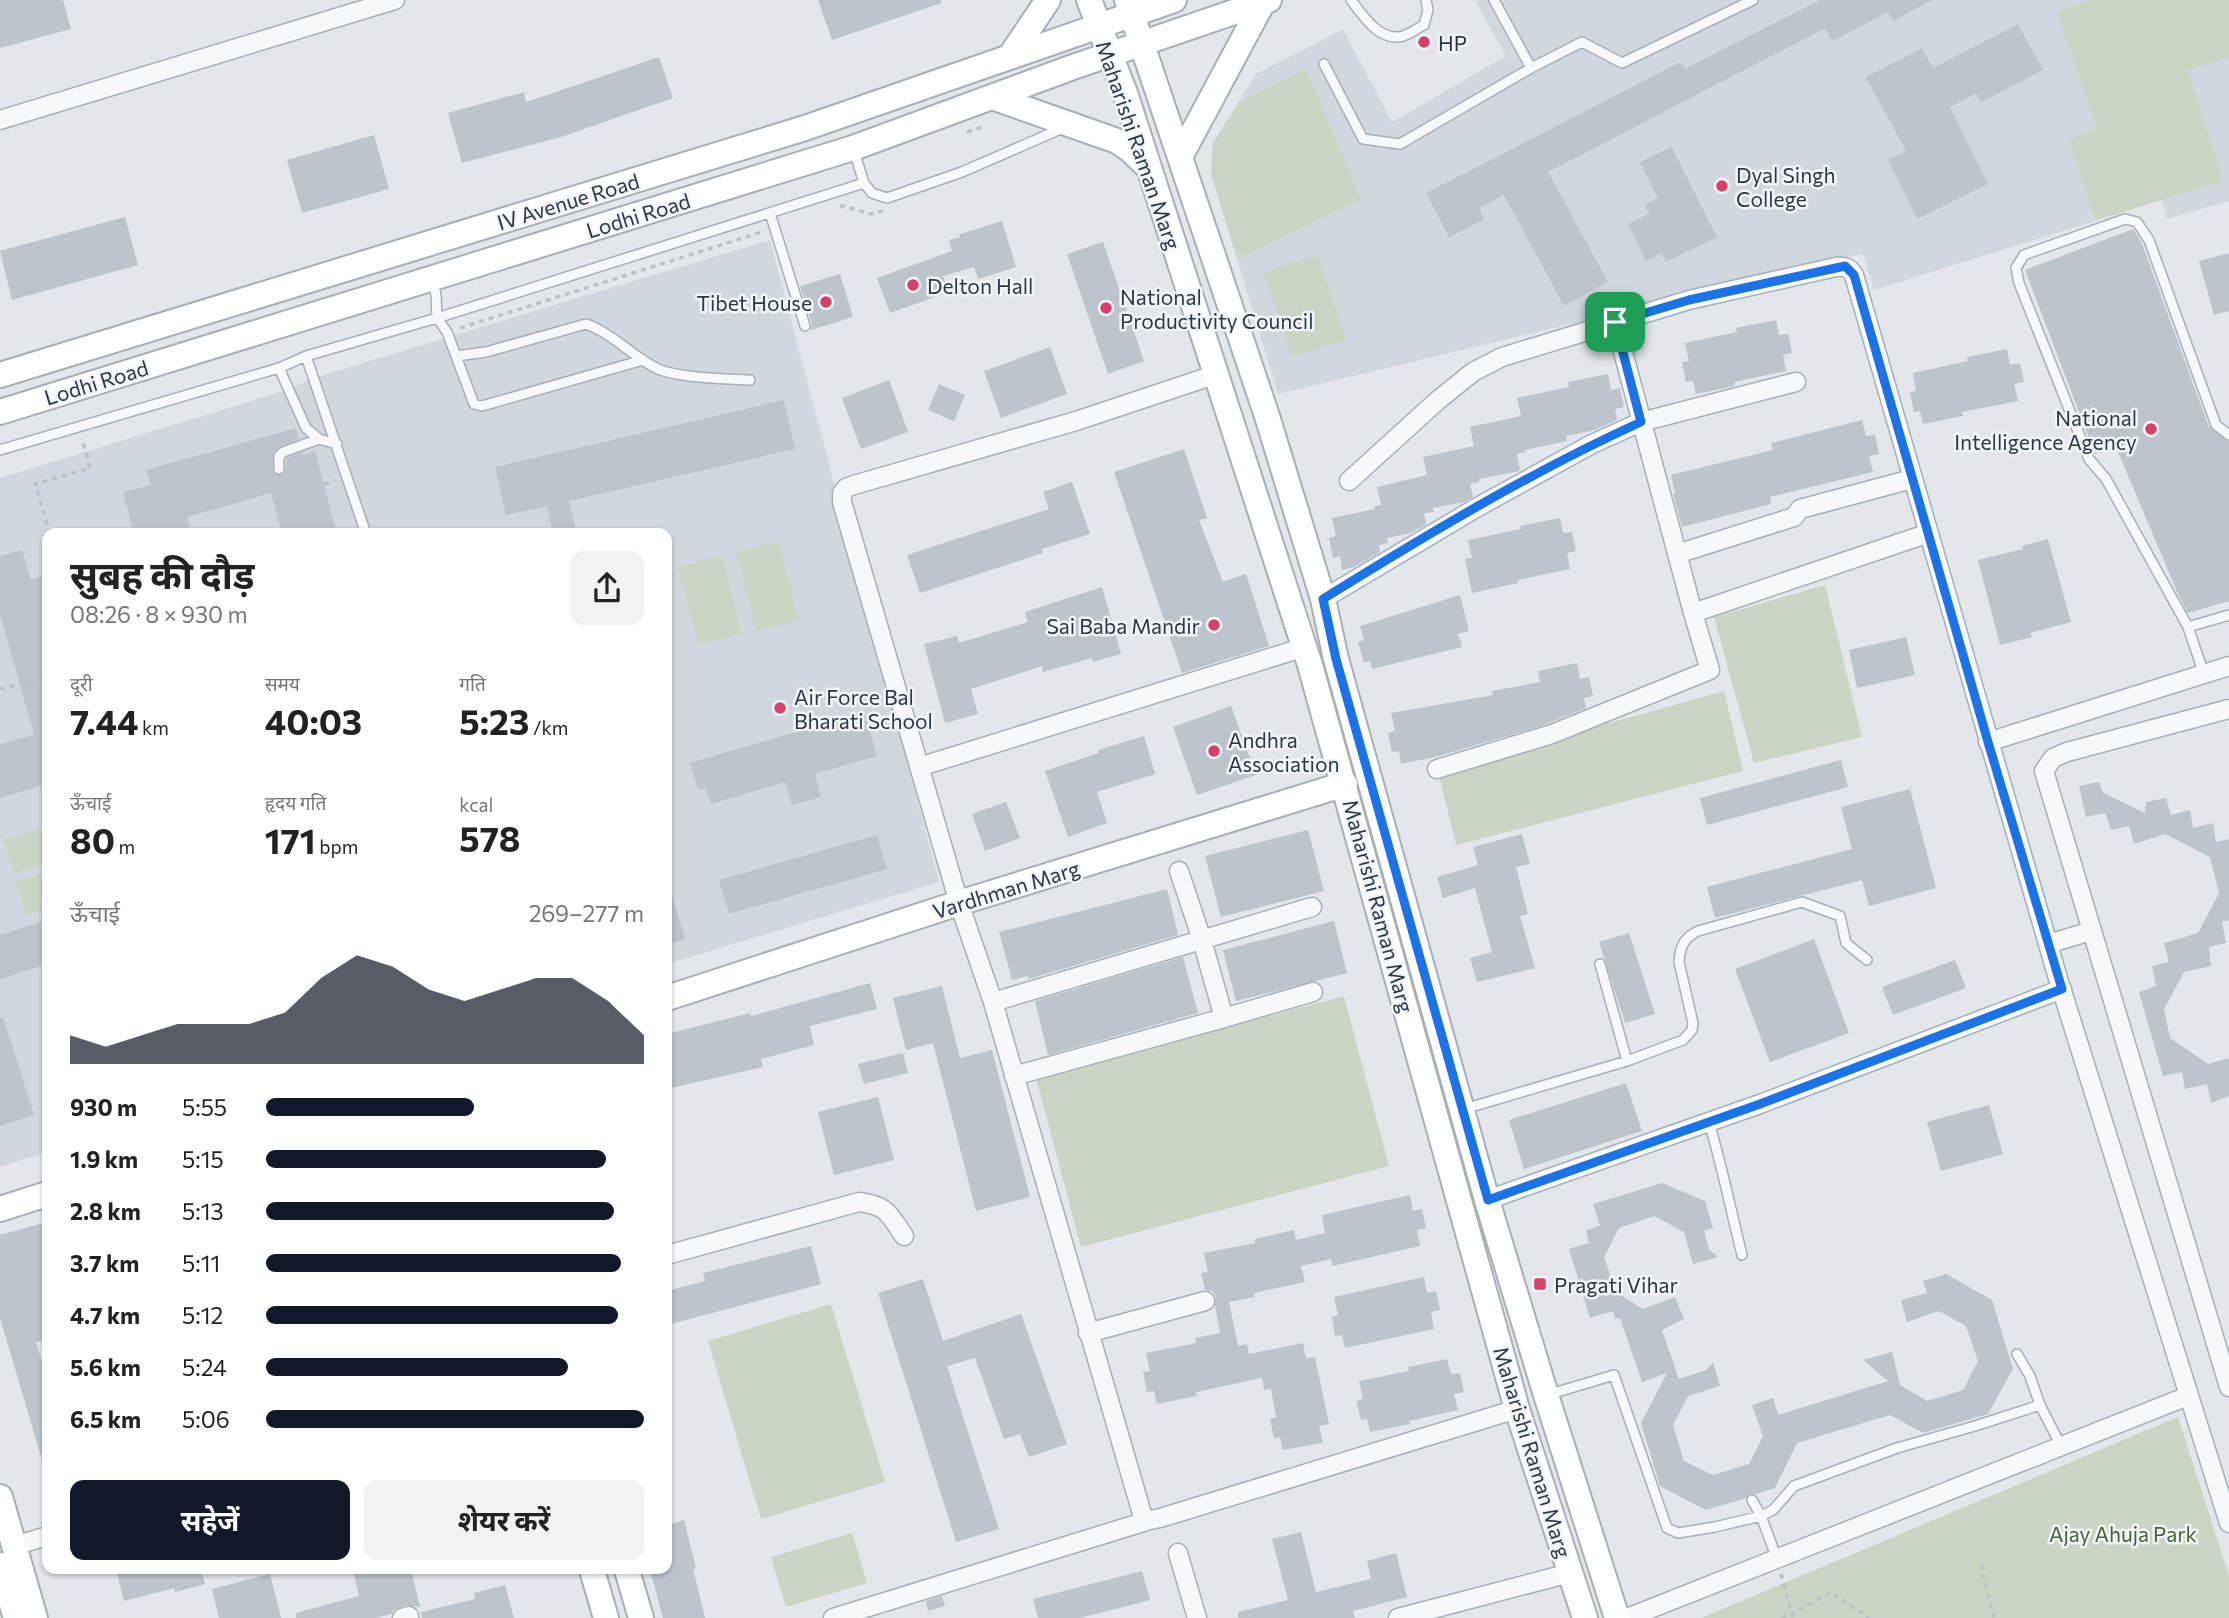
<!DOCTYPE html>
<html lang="hi">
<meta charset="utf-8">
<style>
body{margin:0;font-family:Commissioner,"Noto Sans Devanagari",sans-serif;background:#f2f2f2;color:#222;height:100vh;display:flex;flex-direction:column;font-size:26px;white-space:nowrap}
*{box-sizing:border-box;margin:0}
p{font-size:23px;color:#767676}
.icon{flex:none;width:38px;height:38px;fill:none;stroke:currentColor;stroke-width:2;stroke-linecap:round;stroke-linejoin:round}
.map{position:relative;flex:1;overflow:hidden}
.panel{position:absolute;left:42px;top:528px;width:630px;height:1046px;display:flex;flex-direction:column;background:#fff;border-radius:14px;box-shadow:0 2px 5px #0004}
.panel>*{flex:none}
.pin{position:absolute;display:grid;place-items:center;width:60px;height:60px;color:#fff;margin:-30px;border-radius:14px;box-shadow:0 4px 10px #0006}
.round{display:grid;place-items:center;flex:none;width:74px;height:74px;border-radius:14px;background:#f2f2f2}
.overview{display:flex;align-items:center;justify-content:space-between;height:119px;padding:0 28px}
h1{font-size:38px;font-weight:700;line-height:52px}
.stats{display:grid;grid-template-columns:repeat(3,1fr);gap:10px;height:119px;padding:7px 28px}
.stats div{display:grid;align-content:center}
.stats b{font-size:35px;font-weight:700}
.stats small{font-size:19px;font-weight:400}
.stats p{font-size:19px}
.chart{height:196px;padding:14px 28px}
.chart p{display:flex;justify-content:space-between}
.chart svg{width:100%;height:126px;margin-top:7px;fill:#111827;opacity:.7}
.cta{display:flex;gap:14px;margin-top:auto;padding:14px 28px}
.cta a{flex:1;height:80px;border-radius:14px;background:#111827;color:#fff;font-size:28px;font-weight:700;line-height:80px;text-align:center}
.cta a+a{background:#f2f2f2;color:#222}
ul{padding:0 28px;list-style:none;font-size:23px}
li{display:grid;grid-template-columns:112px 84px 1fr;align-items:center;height:52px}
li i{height:18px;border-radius:9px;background:#111827}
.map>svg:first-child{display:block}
</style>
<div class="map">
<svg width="2229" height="1618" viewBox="0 0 2229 1618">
<rect width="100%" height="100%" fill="#e3e7ec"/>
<path fill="#d1d7de" d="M1475,0H2229V201L2167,219L2162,200L1874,290L1863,254L1278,394L1211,173L1213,143L1256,74L1343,29L1392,122L1506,56Z
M770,240L939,882L667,964V534H47V1152L0,1167V478L287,390L313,378Z"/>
<path fill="#cad6c3" d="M2091,0H2229V57L2188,70L2223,181L2096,220L2068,140L2097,129L2057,12Z
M1306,69L1361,199L1237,259L1211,173L1213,143L1238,103Z
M1318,255L1346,340L1292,357L1264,272Z
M779,542L799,620L756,631L736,552Z
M722,556L741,634L698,645L678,567Z
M1825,585L1862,737L1754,763L1714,617Z
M1724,691L1743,771L1456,845L1438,771Z
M47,827V863L14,873L4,839Z
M47,872V909L25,915L16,882Z
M1344,996L1389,1166L1081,1247L1036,1078Z
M831,1304L885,1482L761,1519L708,1341Z
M2178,1417L2229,1576V1618H1701Z
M852,1533L867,1583L786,1607L771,1557Z"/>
<path fill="#bcc4cc" d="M0,0H63L71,29L0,48Z
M818,0H941V3L832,40Z
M1820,0H1933L1893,21L1888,12L1832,41L1825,28L1548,172L1608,282L1564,306L1504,195L1479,208L1484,219L1449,237L1426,193L1681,62L1685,69Z
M2018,24L2043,70L1981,102L1976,93L1950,107L1988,184L1917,219L1888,160L1906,151L1866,77L1922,48L1933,68Z
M659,57L673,98L561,137L462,163L448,113L524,92L526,102Z
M374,135L389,189L302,213L287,160Z
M1672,147L1717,237L1666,262L1661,253L1646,261L1628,224L1649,214L1645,205L1658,198L1640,162Z
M125,217L138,265L12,300L0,251Z
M1002,221L1016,267L978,279L974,267L943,276L949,292L890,313L877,278L952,251L949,240L960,237V234Z
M2133,229L2141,241L2209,427L2229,442V601L2188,613L2178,594L2116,447L2095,454L2025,270Z
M1103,242L1144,361L1108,374L1067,254Z
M2229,253V311L2214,315L2199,261Z
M840,274L853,317L811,330L812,324L800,286Z
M1776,320L1779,335L1788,334L1792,353L1783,355L1786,371L1734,382L1735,386L1696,394L1693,381L1686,382L1682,362L1689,361L1685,343L1737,332L1736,328Z
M1050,347L1067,394L1001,418L984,371Z
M2007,349L2010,365L2020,363L2024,382L2014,384L2018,401L1962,412L1963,416L1923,424L1920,411L1914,412L1910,392L1916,391L1913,373L1968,361L1967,357Z
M1608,374L1611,390L1620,388L1624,407L1615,409L1617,420L1595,430L1566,436L1567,441L1525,450L1526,452L1517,454L1520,471L1479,479V482L1470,484L1473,497L1464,502L1433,508L1434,512L1424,513L1426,524L1411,533L1387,538L1388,543L1379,545L1380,552L1354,567L1342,570L1340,556L1333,558L1329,538L1336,536L1332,518L1375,509V506L1381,505L1377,487L1427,475L1423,457L1474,446L1470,427L1521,416L1517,398L1569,387L1568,382Z
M889,380L908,432L861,449L842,398Z
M939,384L965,395L954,421L928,410Z
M784,400L795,449L569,501L577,534H553L547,506L506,515L495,467Z
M1862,420L1866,436L1875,435L1879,454L1869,456L1873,472L1770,497L1771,504L1682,527L1673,494L1675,493L1671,475L1773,450L1771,443Z
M296,428L299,439L280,446L273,453V472L276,475H282L285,472L287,458L303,452V455L315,451L337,534H282L271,493L187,517L192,534H134L123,492L151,485L146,470Z
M1184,449L1207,518L1199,520L1223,582L1246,574L1269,646L1182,673L1114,472Z
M1072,482L1090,534L1042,549L1043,553L920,593L907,555L1049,509L1043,492Z
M1560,518L1563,533L1572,532L1576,551L1567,553L1570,569L1518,580V583L1472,593L1465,559L1472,558L1468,540L1521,529L1520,526Z
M2048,539L2071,622L2030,633L2032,637L2000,645L1978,560L2023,549L2022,546Z
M22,550L31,580L42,576L47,594V784L0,798V744L34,735L0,614V556Z
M1102,587L1121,654L1093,662L1092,658L1043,672L1042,666L971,689L978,714L945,723L924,644L957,636L959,643L1028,622L1025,612Z
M1460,595L1469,631L1458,634L1462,647L1372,669L1370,661L1364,663L1358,642L1364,640L1360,626Z
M1906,637L1915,675L1857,688L1849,650Z
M1577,663L1580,679L1589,677L1593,696L1584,698L1586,708L1541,726L1439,756L1401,764L1399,751L1392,752L1388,733L1395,731L1391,713L1493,695L1492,691L1540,682L1538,671Z
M1231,706L1256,775L1197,795L1173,727Z
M864,712L877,756L815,774L821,797L792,805L785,782L711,804L706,788L698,790L690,763Z
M1144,736L1155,774L1097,792L1107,823L1068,837L1045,771L1099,753L1098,750Z
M1841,760L1848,787L1707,825L1700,798Z
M2099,782L2103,793L2145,813L2146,802L2166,798L2171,815L2190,810L2193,828L2213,823L2216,842L2229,839V920L2222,922L2226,943L2209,947L2211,966L2184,972L2164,1009L2170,1038L2208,1064L2229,1058V1096L2211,1103L2207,1084L2185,1089L2182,1072L2163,1076L2139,992L2156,986L2152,966L2169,962L2164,943L2198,933L2219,893L2210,857L2165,834L2134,844L2129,826L2111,830L2105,813L2086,817L2079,786Z
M1910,789L1936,888L1869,906L1862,880L1715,918L1707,887L1852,849L1841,807Z
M1006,802L1020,838L985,851L972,814Z
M1308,830L1324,891L1221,917L1205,856Z
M1522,834L1530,864L1516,867L1528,914L1520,916L1535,968L1477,982L1470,958L1492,952L1475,888L1443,898L1437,877L1478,865L1473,847Z
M877,835L887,869L729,914L719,880Z
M1167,889L1178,935L1029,979L1028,976L1012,980L999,932Z
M667,891H671L685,939L667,945Z
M47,920V964L0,979V935Z
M1334,921L1347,973L1236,1001L1223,950Z
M1629,933L1655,1014L1625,1023L1599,942Z
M1814,939L1849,1033L1770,1062L1735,969Z
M1183,957L1198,1013L1048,1055L1035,1001Z
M1955,960L1966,988L1893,1015L1882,987Z
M870,983L877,1009L810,1026L814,1045L761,1059L763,1067L667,1089V1034L750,1013L751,1016Z
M942,986L960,1058L992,1050L1030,1197L976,1211L933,1043L906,1050L893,998Z
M3,1017L34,1115L0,1126V1018Z
M903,1053L908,1073L864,1084L858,1064Z
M1626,1083L1642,1131L1524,1169L1509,1120Z
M878,1097L894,1160L834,1175L818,1112Z
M1989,1105L2003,1154L1941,1171L1927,1122Z
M1662,1183L1705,1201L1713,1228L1704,1231L1709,1249L1718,1257L1693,1264L1684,1232L1654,1216L1619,1228L1604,1257L1616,1292L1643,1309L1675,1297L1684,1319L1662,1330L1679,1379L1706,1370L1713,1362L1720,1386L1688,1396L1673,1425L1684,1461L1713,1475L1749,1464L1763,1436L1752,1405L1773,1398L1778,1415L1888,1381L1863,1360L1892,1352L1900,1385L1927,1401L1963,1390L1978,1361L1966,1326L1939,1311L1907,1322L1901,1300L1927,1293L1923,1281L1946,1274L1992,1300L2013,1369L1988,1414L1923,1433L1890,1415L1797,1443L1775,1488L1756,1494H1749L1746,1498L1706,1510L1660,1486L1641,1423L1667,1373L1642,1382L1620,1318L1615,1319L1613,1311L1590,1318L1569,1249L1589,1243L1586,1230L1600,1226L1593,1204Z
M1410,1195L1413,1211L1422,1209L1426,1228L1417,1230L1420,1246L1332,1266L1331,1259L1301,1266L1305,1282L1254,1293L1255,1297L1229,1302L1238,1346L1247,1344L1249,1354L1303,1343L1306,1358L1315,1357L1329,1424L1319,1426L1323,1443L1283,1450L1280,1437L1274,1438L1270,1419L1276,1417L1271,1389L1264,1390L1262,1378L1196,1392L1197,1396L1157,1404L1154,1391L1147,1392L1143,1372L1150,1371L1146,1353L1196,1343L1195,1338L1220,1333L1215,1306L1216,1297L1212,1291L1205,1290L1201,1273L1208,1272L1204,1253L1255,1243V1239L1294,1230L1296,1240L1325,1233L1322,1215Z
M47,1222V1340L36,1342L47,1379V1462L43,1463L0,1318V1235Z
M811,1246L821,1284L667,1325V1291L705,1281L703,1273Z
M1424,1277L1427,1293L1436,1291L1440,1310L1431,1312L1434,1329L1345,1348L1342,1335L1335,1336L1332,1317L1338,1315L1334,1297Z
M923,1279L943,1341L1021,1314L1067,1444L1029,1457L1020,1434L1004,1439L975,1358L947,1366L999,1529L956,1542L878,1293Z
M1447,1359L1451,1374L1460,1373L1464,1392L1454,1394L1458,1410L1409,1421L1410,1424L1370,1432L1367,1419L1361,1420L1356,1401L1363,1399L1359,1381L1409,1371L1408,1367Z
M684,1520L696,1568L693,1569L705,1618H663L650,1570H667V1525Z
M1301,1532L1316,1592L1371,1579L1367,1561L1396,1553L1407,1597L1353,1611L1355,1618H1238V1612L1288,1600L1272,1539Z
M116,1570H201L205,1584L175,1592L174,1588L124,1601Z
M353,1570H411L420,1607L406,1605L394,1610L391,1614L377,1618H296V1613L359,1596Z
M1142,1571L1150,1600L1080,1618H1038L1033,1599Z
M270,1574L281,1618H219L212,1589Z
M505,1585L514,1618H422L421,1612L475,1599L474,1593Z
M942,1596L945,1606L928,1611L926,1601Z"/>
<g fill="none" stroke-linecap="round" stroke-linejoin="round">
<defs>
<path id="lane" d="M1351,0C1362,14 1377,39 1399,37C1407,36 1416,29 1424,25L1428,10L1426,0
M1494,0L1531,68
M1324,64L1363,139L1400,144L1531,68L1582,42L1622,63L1753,0
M854,151L864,183L872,193L887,198L962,172L1063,128
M770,213L805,326
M432,279L436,295L437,318L447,332L474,404L482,406L643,360
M456,356L486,352L586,324C612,333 632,356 656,368C675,378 727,379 750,380
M279,368L306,428L319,439L337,444
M0,450L279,368L306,356
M279,469V456L283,452L319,439
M366,534L306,356L437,318L864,183
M2188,627L2229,615
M2204,674L2188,627L2106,479L2089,459L2019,283L2016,268L2024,255L2125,219L2137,222L2149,240L2216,425L2229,435
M1600,964L1627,1061
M1464,1109L1627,1061L1683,1040L1692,1030L1693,1023L1679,962C1680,946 1684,938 1698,931L1802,902L1840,916L1846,943L1867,960
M1709,1122C1722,1166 1731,1211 1742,1255
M2017,1354L2030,1376L2040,1405
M1547,1395L1614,1375L1667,1528L1678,1533L1715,1527L1761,1516L1773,1510L1794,1486L1897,1448L1975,1426L2040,1405L2061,1446
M1752,1500L1761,1516L1777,1559"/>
<path id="street" d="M0,120L395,0
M1217,374L1076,421L854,485L846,488L842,493V502L959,903L993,1002L1143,1517L1150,1520L1160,1518L1517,1409
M1349,481L1437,401L1473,372L1502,357L1689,300L1836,267C1845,266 1849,267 1854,275L2057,975L2229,1523
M1677,554L1794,517L1800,509L1912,479
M1323,599L1476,508L1592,444L1641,422L1796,382
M1693,613L1929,533
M2229,709L2067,752L2053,758L2044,771L2229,1387
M1988,742L2229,666
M919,767L1305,647
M1437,769L1552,734L1710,670L1693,613L1615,322
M2048,944L2091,931
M993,1002L1312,907
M1224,1018L1313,992
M1014,1076L1224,1018L1202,940L1179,871
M1487,1200L1760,1104L2062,989
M667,1255L859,1202C887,1205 889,1214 904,1236
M1088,1333L1205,1301
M14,1546L47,1536
M1178,1553L1197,1618
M402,1618L409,1616V1618
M833,1618L1150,1520
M1398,1618L1570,1573
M1627,1618L2188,1396"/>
<path id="secondary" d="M1089,0L1125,93L1310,665L1517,1409L1585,1618
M1127,0L1267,416L1323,599L1336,659L1487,1200L1546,1395L1617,1618
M1011,55L1048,0
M992,97L1117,141L1129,149L1148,167
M1181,155L1262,4
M0,375L805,128L1174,0
M0,412L853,148L1073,67L1269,0
M667,998L959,903L1345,784
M0,1209L47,1194
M0,1497L35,1618
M0,1565L16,1618
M592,1570L606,1618
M627,1570L641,1618"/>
</defs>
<use href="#lane" stroke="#a7afb7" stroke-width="12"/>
<use href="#street" stroke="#a7afb7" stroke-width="21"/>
<use href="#secondary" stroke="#a7afb7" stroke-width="28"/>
<path stroke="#bdc2c8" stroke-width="3.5" stroke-dasharray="5 5" stroke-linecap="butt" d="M967,132L985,126
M840,207L843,206L871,214L883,211
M460,328L762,232
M324,484L335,480
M50,534L35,484L90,468L82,438
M0,689L47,677
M1981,1564L1994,1618
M1781,1574L1793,1618
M1781,1618L1793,1614L1831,1592L1869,1618"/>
<use href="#lane" stroke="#f6f8fa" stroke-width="9"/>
<use href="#street" stroke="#f6f8fa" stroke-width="18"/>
<use href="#secondary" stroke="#fff" stroke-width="24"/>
</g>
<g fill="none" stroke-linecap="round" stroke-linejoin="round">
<defs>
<path id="route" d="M1845,266L1854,275L1988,742L2062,989L1760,1104L1488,1200L1336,659L1323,599C1426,535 1531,472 1641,422L1615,322L1689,300Z"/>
</defs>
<use href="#route" stroke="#fff" stroke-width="14"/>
<use href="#route" stroke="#1a73e8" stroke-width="9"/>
</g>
<g fill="#d94069" stroke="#f3f6f9" stroke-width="2.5">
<circle cx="1424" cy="42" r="7"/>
<circle cx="1722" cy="186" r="7"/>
<circle cx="913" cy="285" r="7"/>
<circle cx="826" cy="302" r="7"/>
<circle cx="1106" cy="308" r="7"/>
<circle cx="2151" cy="429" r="7"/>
<circle cx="1214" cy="625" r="7"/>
<circle cx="780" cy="708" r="7"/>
<circle cx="1214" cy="751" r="7"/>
<rect x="1533" y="1277" width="14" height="14" rx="3.5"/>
</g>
<g text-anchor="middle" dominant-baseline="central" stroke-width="5" stroke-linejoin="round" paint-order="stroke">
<g font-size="21" fill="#293746" stroke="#f3f6f9" text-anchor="start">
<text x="1438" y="42">HP</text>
<text x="1736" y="174">Dyal Singh<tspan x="1736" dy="24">College</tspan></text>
<text x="927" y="285">Delton Hall</text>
<text x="1120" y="296">National<tspan x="1120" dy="24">Productivity Council</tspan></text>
<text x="812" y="302" text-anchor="end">Tibet House</text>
<text x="2137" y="417" text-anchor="end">National<tspan x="2137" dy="24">Intelligence Agency</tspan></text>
<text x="1200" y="625" text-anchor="end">Sai Baba Mandir</text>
<text x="794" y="696">Air Force Bal<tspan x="794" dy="24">Bharati School</tspan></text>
<text x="1228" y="739">Andhra<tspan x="1228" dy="24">Association</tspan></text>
<text x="1554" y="1284">Pragati Vihar</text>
</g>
<g font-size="21" fill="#293746" stroke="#f3f6f9">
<text transform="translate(1139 145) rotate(71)">Maharishi Raman Marg</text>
<text transform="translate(568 201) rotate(-17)">IV Avenue Road</text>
<text transform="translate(638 215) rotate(-17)">Lodhi Road</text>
<text transform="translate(96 382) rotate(-17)">Lodhi Road</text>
<text transform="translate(1006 889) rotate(-17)">Vardhman Marg</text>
<text transform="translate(1379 906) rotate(75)">Maharishi Raman Marg</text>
<text transform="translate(1533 1452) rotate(73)">Maharishi Raman Marg</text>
</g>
<g font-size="21" fill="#436335" stroke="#f3f6f9">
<text x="2123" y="1533">Ajay Ahuja Park</text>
</g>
</g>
</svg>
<div class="pin" style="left:1615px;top:322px;background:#1e9e55"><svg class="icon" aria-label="arrive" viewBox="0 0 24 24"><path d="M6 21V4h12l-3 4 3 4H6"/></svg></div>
<section class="panel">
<div class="overview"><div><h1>सुबह की दौड़</h1><p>08:26 · 8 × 930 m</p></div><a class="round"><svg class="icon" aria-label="share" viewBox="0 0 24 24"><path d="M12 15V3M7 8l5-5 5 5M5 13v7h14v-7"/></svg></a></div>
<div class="stats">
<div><p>दूरी</p><b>7.44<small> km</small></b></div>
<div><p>समय</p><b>40:03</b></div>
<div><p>गति</p><b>5:23<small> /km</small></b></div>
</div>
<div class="stats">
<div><p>ऊँचाई</p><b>80<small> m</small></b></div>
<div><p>हृदय गति</p><b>171<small> bpm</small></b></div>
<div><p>kcal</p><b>578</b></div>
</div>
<div class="chart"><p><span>ऊँचाई</span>269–277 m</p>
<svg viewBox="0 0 160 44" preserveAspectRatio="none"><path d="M0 44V34L10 38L20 34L30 30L40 30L50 30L60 26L70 14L80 6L90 10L100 18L110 22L120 18L130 14L140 14L150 22L160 34V44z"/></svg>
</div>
<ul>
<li><b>930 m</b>5:55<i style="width:55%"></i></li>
<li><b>1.9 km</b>5:15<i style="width:90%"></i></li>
<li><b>2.8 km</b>5:13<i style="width:92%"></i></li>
<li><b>3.7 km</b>5:11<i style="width:94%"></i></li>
<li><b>4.7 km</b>5:12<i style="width:93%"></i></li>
<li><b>5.6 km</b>5:24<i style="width:80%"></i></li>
<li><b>6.5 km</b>5:06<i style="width:100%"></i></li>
</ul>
<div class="cta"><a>सहेजें</a><a>शेयर करें</a></div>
</section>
</div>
